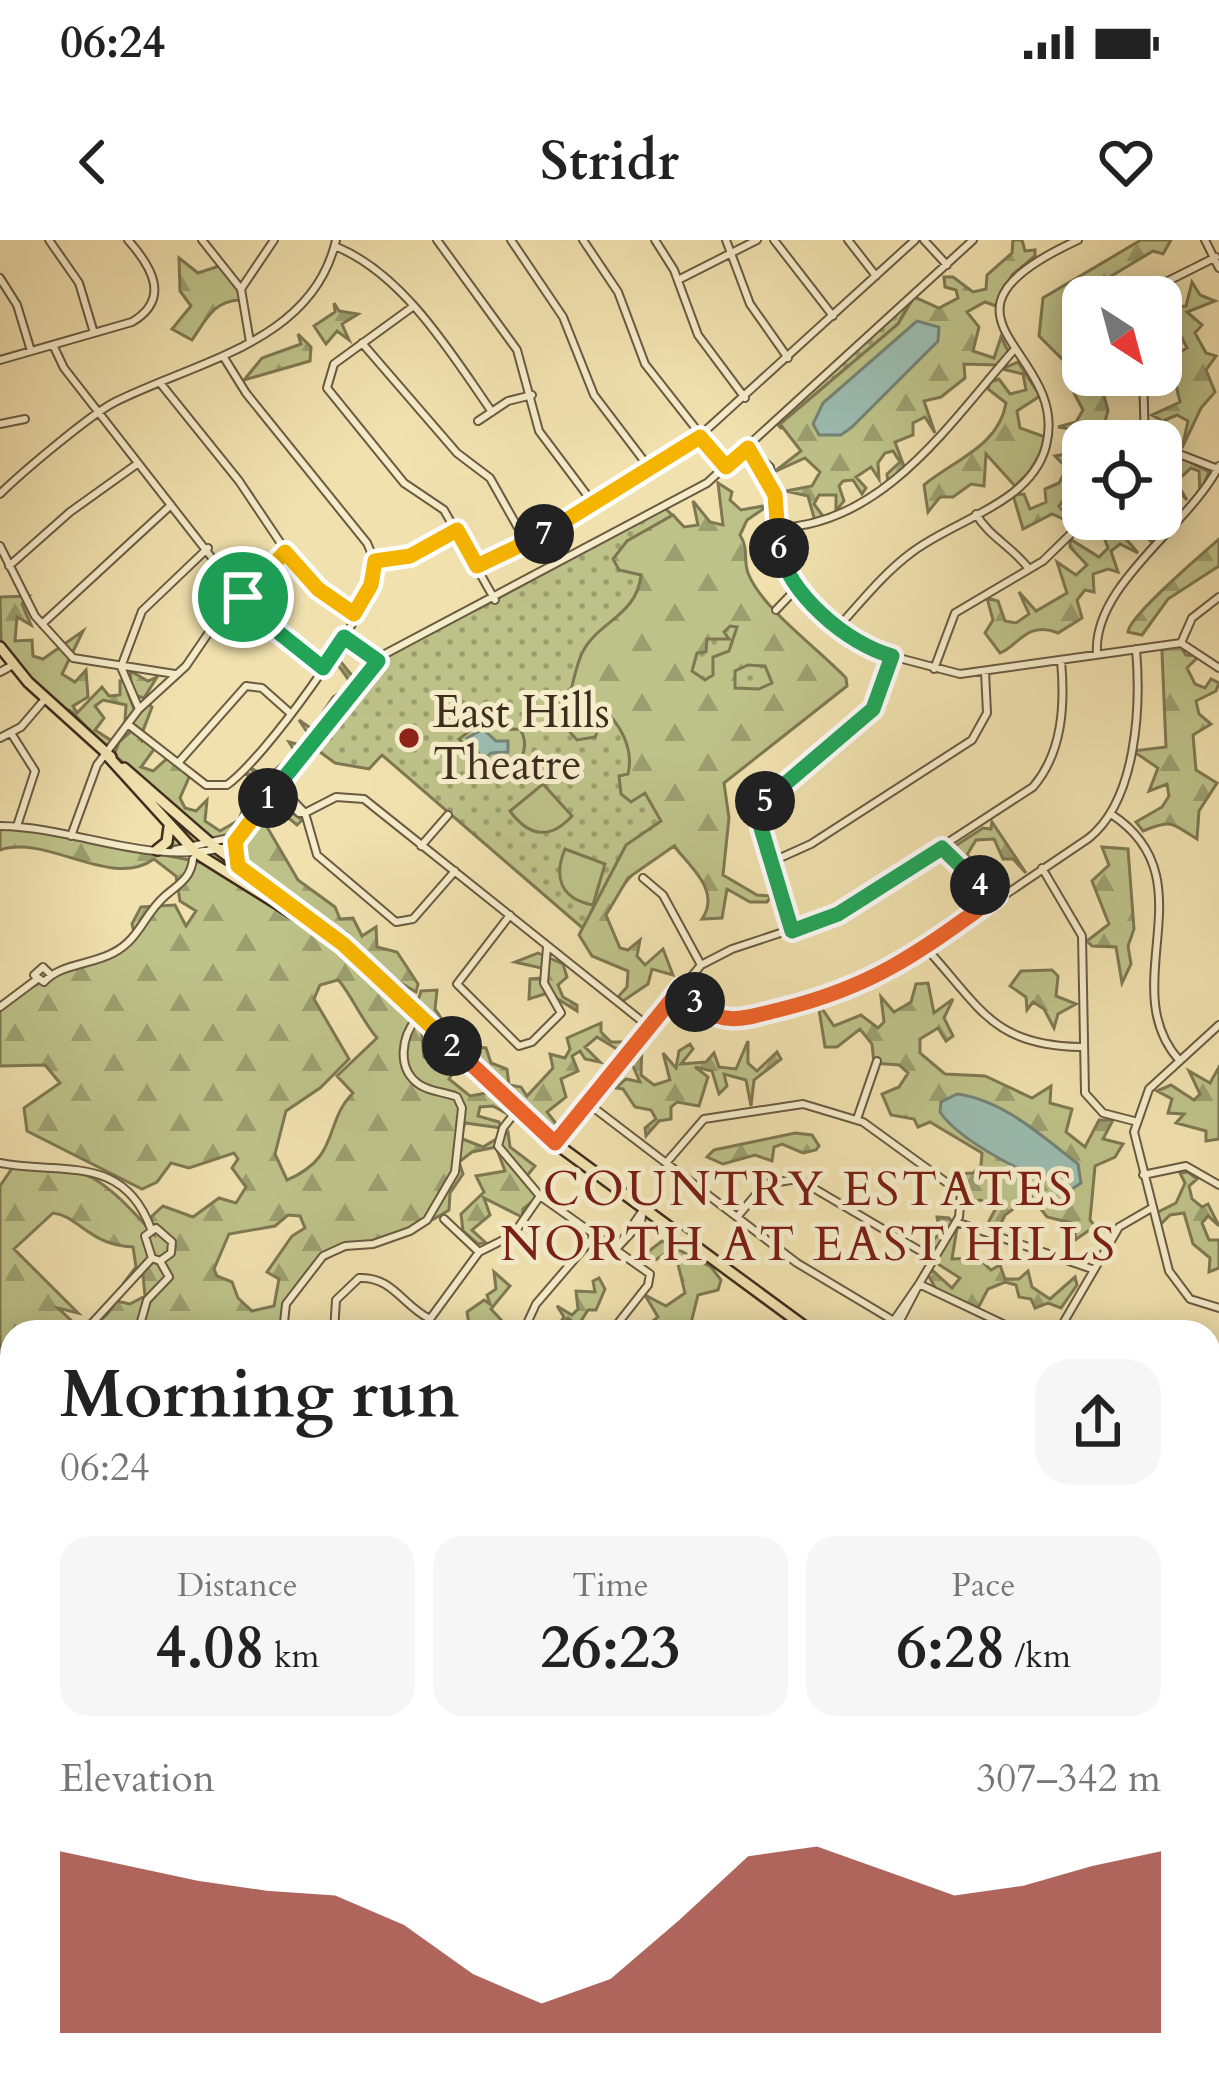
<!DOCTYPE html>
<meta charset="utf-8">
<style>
body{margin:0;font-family:Cardo,serif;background:#f6f6f6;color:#222;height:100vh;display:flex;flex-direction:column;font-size:45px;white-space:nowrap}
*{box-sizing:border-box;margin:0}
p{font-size:39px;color:#767676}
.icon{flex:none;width:66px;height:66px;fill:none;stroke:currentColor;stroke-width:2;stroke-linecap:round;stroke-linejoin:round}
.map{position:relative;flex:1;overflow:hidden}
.drawer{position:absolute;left:0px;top:1080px;width:1221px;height:771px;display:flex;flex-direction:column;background:#fff;border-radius:36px 36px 0 0;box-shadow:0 6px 30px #0003}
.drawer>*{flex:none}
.needle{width:78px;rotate:144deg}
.controls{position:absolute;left:1062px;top:36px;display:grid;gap:24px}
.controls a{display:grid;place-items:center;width:120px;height:120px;border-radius:24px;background:#fff;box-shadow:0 6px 30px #0003;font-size:60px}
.pin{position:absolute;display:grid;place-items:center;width:102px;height:102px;color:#fff;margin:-51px;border:6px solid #fff;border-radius:50%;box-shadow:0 3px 12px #0007}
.km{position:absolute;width:60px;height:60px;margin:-30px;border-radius:50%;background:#222;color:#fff;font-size:33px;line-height:60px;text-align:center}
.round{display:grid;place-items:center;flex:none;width:126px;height:126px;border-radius:36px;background:#f6f6f6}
.headline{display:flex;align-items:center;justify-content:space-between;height:204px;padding:0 60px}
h1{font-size:66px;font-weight:700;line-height:90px}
.stats{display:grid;grid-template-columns:repeat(3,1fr);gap:18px;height:204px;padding:12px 60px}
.stats div{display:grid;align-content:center;border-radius:30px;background:#f6f6f6;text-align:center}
.stats b{font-size:60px;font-weight:700}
.stats small{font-size:33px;font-weight:400}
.stats p{font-size:33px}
.chart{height:336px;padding:24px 60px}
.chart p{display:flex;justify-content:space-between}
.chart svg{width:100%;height:216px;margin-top:12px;fill:#8f2418;opacity:.7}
.status{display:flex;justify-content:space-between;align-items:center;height:84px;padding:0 60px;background:#fff;direction:ltr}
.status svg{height:33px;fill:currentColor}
header{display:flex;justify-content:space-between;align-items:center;height:156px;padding:0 60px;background:#fff;font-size:54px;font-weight:700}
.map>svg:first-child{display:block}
</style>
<div class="status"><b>06:24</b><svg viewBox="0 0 49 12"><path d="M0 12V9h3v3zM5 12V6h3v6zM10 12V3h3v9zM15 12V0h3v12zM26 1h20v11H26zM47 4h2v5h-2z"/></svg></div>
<header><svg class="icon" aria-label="back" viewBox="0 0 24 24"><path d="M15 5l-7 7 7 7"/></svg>Stridr<svg class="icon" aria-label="heart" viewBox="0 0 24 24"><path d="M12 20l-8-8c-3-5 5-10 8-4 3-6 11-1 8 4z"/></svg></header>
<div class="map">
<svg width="1219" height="1849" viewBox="0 0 1219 1849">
<defs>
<pattern id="green-dots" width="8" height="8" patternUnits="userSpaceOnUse" patternTransform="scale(3)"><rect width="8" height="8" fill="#bdc288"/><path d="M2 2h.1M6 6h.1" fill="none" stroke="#9b9e6f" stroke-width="1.8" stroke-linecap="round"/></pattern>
<pattern id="forest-firs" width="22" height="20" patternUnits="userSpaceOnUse" patternTransform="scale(3)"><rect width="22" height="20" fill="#bdc288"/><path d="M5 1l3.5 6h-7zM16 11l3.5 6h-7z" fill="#9b9e6f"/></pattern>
</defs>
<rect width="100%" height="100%" fill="#f0e1ae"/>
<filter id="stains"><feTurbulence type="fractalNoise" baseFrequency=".00167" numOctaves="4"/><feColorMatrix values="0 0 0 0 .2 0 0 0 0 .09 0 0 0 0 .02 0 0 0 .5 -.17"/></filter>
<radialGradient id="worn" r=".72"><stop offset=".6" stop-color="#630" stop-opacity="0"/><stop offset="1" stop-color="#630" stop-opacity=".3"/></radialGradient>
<path fill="url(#green-dots)" stroke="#7e7852" stroke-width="3" d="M914,55L898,84L781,188L776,183Z
M665,268L840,444C745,519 660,594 586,691L382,515L369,529L335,523L316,509L259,574L289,660L310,680L194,614L157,610L164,606L169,587L143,543L185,580L231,595L370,427V418L480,368Z
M0,1623L12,1624V1839H106L96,1849H0Z"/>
<path fill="url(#forest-firs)" stroke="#7e7852" stroke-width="3" fill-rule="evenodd" d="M1013,0H1022L1025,11L1035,10V16L1012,35L999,67L985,62L967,72L979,87L973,111L994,118L1001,97L1009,113L997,125L964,124L965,138L941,157L924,161L935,193L925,177L913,183V195L895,202L905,229L888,243L887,234L900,222L893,211L885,213L878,223L879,239L871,227L856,237L866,248L862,254L853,240L843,241L839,246L844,261L836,271V255H819L814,264L823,276L815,281L808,256L786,251L812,246L820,232L805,218L774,232L801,211L780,184L898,84L914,57L939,68L958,58L956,50L945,47L944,37H953L973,52L986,49L987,35L1012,13Z
M1141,0H1171L1163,14L1153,11L1108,38L1113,49L1084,45C1056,73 1083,101 1083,135L1111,138L1103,152L1108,170L1100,201H1085L1083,191L1058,187L1076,182L1083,170L1074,153L1077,134L1039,96L1043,58Z
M179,18L198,33L222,25L241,49L240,60C213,61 206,80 192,100L172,89L191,66L180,51Z
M1192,42L1200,55L1215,61L1187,72L1202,85L1195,93L1206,113L1216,116L1206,130L1215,152L1201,168L1182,208L1188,181L1177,175L1163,181L1152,175L1180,162L1174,137L1160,142L1161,123L1187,108L1168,70L1161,67V57L1174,67L1186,66Z
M334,63L339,71L358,74L342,84L349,100L337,91L326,104L314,86L335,72Z
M298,94L311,107L310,121L244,140L262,118L301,104Z
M1018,122L1040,156L1017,171L1020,188L1045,197L1037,224L1015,246L986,214L984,246L971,244L953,257H940L928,272L924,245C954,220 999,206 1006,163L988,149L990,142L999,139L1010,154L1026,150L1023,134L1002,129Z
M1083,211V239L1059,266L1074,284L1052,274L1023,289L1013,255L1024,254L1030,269L1046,262L1045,249L1059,243L1067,228L1055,216Z
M1178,216L1209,232L1200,252L1199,231L1191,228L1176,242L1187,260L1174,247L1161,254V241Z
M718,243L732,252L730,260L741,270L769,265L747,280L740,295C749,309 743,319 748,333C762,369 819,409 846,438L847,446L724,543L729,578L723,635L757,655L771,656L767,662H750L727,649L722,678L702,679C721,651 691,628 674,606L628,638L606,675L620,708L628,710L640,700L637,716L645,725L663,709L673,735L652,729L648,744L623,761L618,757L627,747L628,731L592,716L579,695L626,605L661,581L645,553L631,562L621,554L619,536L628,534C634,510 621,483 601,468L593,480L599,488L595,497L577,500L562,483C570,462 572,439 580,418C592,383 637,378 641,335L619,330L613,319L627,301L673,275L684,287L698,285L693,261L710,282L723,285ZM730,386L737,387L729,411L713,417V435L705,440L692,431L697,413L706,412L707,399H729L724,392ZM748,425L765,426L772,443L759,449L735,448V431Z
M1116,279H1149L1153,297L1160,298L1154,304L1132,285L1126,299L1138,313L1120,304L1111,311L1118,332L1108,329L1093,334L1094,352L1085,350L1077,360L1082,378L1058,393C1026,380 1018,407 1000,413L985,393L993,380L987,358L998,361L1005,381L1016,383L1029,374L1019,352L1036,371L1067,353L1057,322L1076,335L1087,325L1070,307V299L1099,317L1108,308L1103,295L1122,293Z
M1219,299V326L1168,359L1142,395L1128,392C1129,376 1200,316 1219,299Z
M29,356L22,364L31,385L17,377L15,401L32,400L33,416L43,419L83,391L62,434L75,442L86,430L88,457L73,466L77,473L102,447L109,456L120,455V441L131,442L130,431L148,441L157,437L144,458L128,453L136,474L149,464L152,467L141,496L142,501L149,497L155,508L141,527L153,531L170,516L190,535L180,558L185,568L196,571L207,560L205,581L220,591L239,580L243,568L264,550L258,539L245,534H253L252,529L268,536L295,512L289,502L300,505L309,495L299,480L312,489L333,457L352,445L330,413L347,401L349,409L340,421L354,438L362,430L364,416L371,424C334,466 263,583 216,601L114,515L119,502L136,487L125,481L126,465L103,460L95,466L104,478L95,490L112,501L107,508L72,472L42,456L1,402L0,357Z
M1179,405L1186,415L1199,416L1187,428L1195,444L1205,448L1211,439L1219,443L1216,451L1196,461L1199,474L1211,484L1193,495L1196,530L1217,543L1199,571L1197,599C1171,583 1172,579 1143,591L1136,582L1162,567L1169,556L1167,544L1149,551L1158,528L1133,511L1166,507L1162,412L1164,407Z
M274,559L302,580L297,585L285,575L267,587L298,640L335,667L340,679L353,678L362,696L376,687L377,707L397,712L418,744L416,752L386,734L347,693L296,665L236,618L237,600Z
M992,582L1026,633L1013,619H1003L994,599L976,600L967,615L1003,645L996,652L960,625L952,608L983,588L991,589Z
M0,588L44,591L209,624L310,680L420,775L424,817L438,827L445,820L461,822L449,839L470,856L492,852L511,876L493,866L480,867L478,876L499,882L501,888L465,883L460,898L483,907L508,892L510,907L535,926L526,937L537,958L523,969L522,977L484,958L490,975L472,990L485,1002L478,1004L463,991L461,974L484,952L476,936L505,931L496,907L472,912L459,922L463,934L450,953L449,970C384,1014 294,991 280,1092H12V1143L0,1145V946L15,924C90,922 107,944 154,994L151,977L163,966L193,977L219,958L236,963L246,947L232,928L238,919L234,913L189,928L171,923L157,942L142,949L27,891L24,868L60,843L45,825L0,826V767C43,735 90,727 135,695L132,684L141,667L175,665L186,686L196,671L180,661L176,636L154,619C111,650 48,594 0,610ZM338,740C346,746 363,782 377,798L337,836L353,853C323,883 341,917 287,940L275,914L286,871L320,848L349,819L314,759L320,745ZM53,973C79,976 89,1005 133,1007L136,1027L123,1044L143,1035L145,1056L130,1064L116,1061C108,1077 94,1089 75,1084L58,1068L78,1073L14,1009ZM288,975L300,976L305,988L292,996L267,1032L279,1039L274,1066L252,1071L238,1058L232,1042L217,1036L214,1029L229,994L275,986Z
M1102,607L1128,609L1134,689L1128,706L1131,724L1122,743L1116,707L1092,706L1087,701L1109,684L1092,641L1109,625Z
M538,713L563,724L567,737L558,745L563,757L577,765V771L548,753L529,759L530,739L543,738L546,729L515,722Z
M1052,730L1058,736L1056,756L1076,764L1058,774L1054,788L1044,769L1033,762L1027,770L1026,757L1010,746L1021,731Z
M928,743L934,773L953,759L944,778L953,796L946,801L938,788L920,799V813L945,834L985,836L1032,858L1051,846L1050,863L1072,869L1066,892L1085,907L1099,880H1113L1103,899L1123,904L1115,917L1095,926L1090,980L1108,1002L1088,991L1075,1000L1076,984L1047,977L1031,956L1005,975L994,998L989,981L996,968L981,960L965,963L957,934L973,933L981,925L982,913L930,882L918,887L914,879L891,875L882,854L899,847L908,833L899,825L874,823L872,804L860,789L837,807H825L818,763L834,786L861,775L878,788L884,782L881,757L894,772L911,762L916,744Z
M437,750L435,769L449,790L465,797L469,806L486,808L491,823L507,829L509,845L521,847L527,856L553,828L550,814L565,818L570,809L567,798L601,783V792L611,802H631L620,811L597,797L585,807L600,822L585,819L580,811L572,816L578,831L561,839L566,857L547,872L561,890L556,895L522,860H512L503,842L443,794L417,764L421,751Z
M748,801V823L757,831L777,812L781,819L754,840L751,866L746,840L724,834L727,846L719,854L712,831L695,827L708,837L699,866L677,862L671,867V879L659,881L646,896L645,888L656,879L651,870L635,867L623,849L616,848L626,839L640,842L632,824L642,805L641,835L654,845L670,840L663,813L676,828L679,811L690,804L693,809L681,824L706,822L714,813L719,827L736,829Z
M1219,827V899L1206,901V891L1176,883L1184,874L1168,873L1172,859L1157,851L1171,845L1194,860L1200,854L1189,831L1210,843Z
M795,893L812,895L819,906L816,910L803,913L782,904L774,907L772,921L755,915L723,924L707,917L714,910Z
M1188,932L1197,939L1189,946L1192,959L1202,967L1208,964L1219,986L1208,976L1202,983L1209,1000H1219V1028L1209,1032L1210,1018L1193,1004L1184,973L1170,975L1159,986L1156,973L1176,963L1185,943L1180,933Z
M937,977L949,978L957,988L952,1019L978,1018L991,1030L1000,1025L1005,1039H1019L1028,1031L1032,1047L1050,1059L1075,1037L1077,1045L1061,1068L1048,1063L1035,1068L1031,1059L1019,1057L1016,1045L1005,1042L988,1049L978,1068L936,1049L928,1035L932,1030L952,1048L960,1038L938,1024L939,1008H923L940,994Z
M662,1001L711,1027L721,1040L718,1050L698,1055L691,1083L696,1092H675L669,1082L655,1092H639L658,1077L645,1055L666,1066L685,1053L676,1016L668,1012L652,1022L645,1014Z
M494,1032L510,1046L491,1069L504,1083L491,1092H453L469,1084L467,1072L484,1060L490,1064L487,1055L496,1049Z
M599,1038L605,1049L596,1070H588L581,1081L584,1091L568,1078L554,1092L564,1077L557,1066L572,1075L578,1069L576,1051L595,1052L593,1041Z
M110,1839H405L394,1849H99Z
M483,1839H559L574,1849H473Z
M740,1839H841L835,1849H747Z"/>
<path fill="#bdc288" stroke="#7e7852" stroke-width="3" d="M486,478L499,490L520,489C533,510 515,531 504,540L477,528L478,517L459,499Z
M543,544L572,576C550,600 529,597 510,571Z
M565,609L605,624L593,665C561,659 553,638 565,609Z"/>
<path fill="#9bbcb0" stroke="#768375" stroke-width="3" d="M917,81L939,87L938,101L852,187L841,195H819L813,184L823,163Z
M483,489L496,501H508V512L491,513L484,520L467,498Z
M957,854C1003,860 1042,896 1078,924L1081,943L1072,949C1036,941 960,902 940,872L941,862Z
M603,1839H721L728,1849H602Z"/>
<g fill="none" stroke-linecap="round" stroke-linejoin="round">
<defs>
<path id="minor" d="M49,0L79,43L94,93
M202,0L241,49L250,102
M437,0L517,110L539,191L593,263
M511,0L563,77L594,155L651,230
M583,0L618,52L645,124L726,227
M655,0L674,30L698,95L745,158
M726,0L750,64L788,118
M774,0L833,76
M848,0L876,36
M924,0L947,25
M1205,0L1219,28
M337,7C404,35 451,113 492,172
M0,38L17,65L31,111
M678,40L757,0
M241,49L274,0
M1136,57L1216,17
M411,68L334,124L327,148L404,243L444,270L495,360
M362,103L457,213L490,238L526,302
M53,105L64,128L251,368L323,427
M0,120L132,82C171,59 152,27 128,0
M1143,135L1145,201
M161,144L239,241L296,326L354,374
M478,181L508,161L532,155
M0,184L25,179
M1161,207L1218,229
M748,208L770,227L775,255L748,214Z
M0,254C20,234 91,174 115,162C197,121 313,102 336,0
M775,255L787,331L852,398L876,412L960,434L1181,403L1219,428
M976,274C989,297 1013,307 1029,329
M777,288C883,285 949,184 1013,111
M0,306L35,376L73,418L175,434
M375,321L410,316L457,290
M9,326L70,272L137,224
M477,326L543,294L683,211L915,0
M776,370L798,347
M42,384L171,265
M839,386C862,361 884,333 911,313C953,280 1031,264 1046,206C1071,109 908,78 1078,0
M344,397L378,421
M1181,403L1192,378L1219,357
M1097,414C1092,345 1188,287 1219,226
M934,429L955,373L1043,321L1086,279
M0,432L13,425
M139,469L121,427L142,371L208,308
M129,485L206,545H227C264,519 363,382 373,339C376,324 373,316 367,303L246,153L223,116
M11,493L35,531L17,586
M0,498L21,487L45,459
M178,523L246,446L262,448L289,472
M275,549L284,551L305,573H299Z
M1111,574C1211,639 1113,746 1179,820
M0,586C78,587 152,628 231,606L385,414L707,243L973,0
M71,596L97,525L139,469L186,426L218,379L285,312
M421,606L448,575
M942,608L957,628L997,657
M175,610L238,596
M771,622L811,604L972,500L987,473L985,431
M1042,628L1082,696L1085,853L1103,873L1134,881
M455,631L413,679L396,682L317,615L305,573L336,557L364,559L648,786
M643,638L663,655L701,725
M510,675L457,744L519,806L532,802L561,773L544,743L547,707
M792,691L761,588V569L774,550L873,469L891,417
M926,708C981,768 992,805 1080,807
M50,734L43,727L34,735L44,742C60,724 90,725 113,713C140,699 144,674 165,656C179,644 191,638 193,619
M681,748L704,770L735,781L825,759L891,732L1089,598C1137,559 1141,466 1136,409
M0,767L36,740
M1219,785L1149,849L1134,892L1169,1031L1190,1059L1219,1068
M648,786L625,827L568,896L555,903L701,725L732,709L838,674L1033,547C1063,512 1065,464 1061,420
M594,868L797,1023L899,1084
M518,869L503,888L498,906L540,956
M857,879L877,821
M0,923C62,935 123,913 151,989
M666,923L704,879L803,864L863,882L961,953L959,977L919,1044L1020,1092
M1143,935L1186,926L1219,945
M540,956L650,1034L648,1045L611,1092
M643,970L641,982L617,1008Z
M737,977L765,944L798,939L934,1019
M444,979L479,1012
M956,982L1092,1029
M84,1092L152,1018L160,1021L171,1013L172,1002L156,988L145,996L152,1018
M138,1092L147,1060L169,1037L160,1021
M283,1092L286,1064L323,1016L345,1006L373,1004L410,991L427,980L455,932L462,868L457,857C445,852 431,852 420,845C396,829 401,796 418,777
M334,1092L336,1060L359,1038C392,1036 403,1066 430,1079
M432,1092L430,1079L479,1012L513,995L540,956
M523,1092L536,1064L597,993
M886,1092L919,1044L894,1092
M1058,1092L1119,987L1150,969
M1141,1092L1146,1086
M1209,1166L1219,1162
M0,1351L12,1357
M1209,1452L1219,1439
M0,1514H12
M0,1552H12
M1209,1580L1219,1566
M1209,1659L1219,1646
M1218,1729L1219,1727
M1209,1763L1219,1771
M1179,1839L1193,1849
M939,1849L947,1839
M1099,1849L1106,1839"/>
<path id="major" d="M0,407L28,442L111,517
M106,514L196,613L342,704L555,903L812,1092
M124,528L210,603L302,672
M157,610L167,602L169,587
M1209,1307L1219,1287
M1209,1334L1219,1341
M840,1849L848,1839"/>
</defs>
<use href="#minor" stroke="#6b5a41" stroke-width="10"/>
<use href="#major" stroke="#3f2d1d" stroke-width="14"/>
<use href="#minor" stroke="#f5ecca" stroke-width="6"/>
<use href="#major" stroke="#f0e1ae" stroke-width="9"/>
</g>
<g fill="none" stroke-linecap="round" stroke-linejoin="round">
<defs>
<path id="split-1" d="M243,357L263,380L323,428L344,397L378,421L268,558"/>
<path id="split-2" d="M268,558L235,602L238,626L343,704L452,806"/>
<path id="split-3" d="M452,806L555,903L681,748L695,762"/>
<path id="split-4" d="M695,762C724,789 748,777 782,769C875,746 921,711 997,656L980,645"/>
<path id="split-5" d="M765,561L761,588L792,691L838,674L942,608L980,645"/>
<path id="split-6" d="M765,561L873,469L892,416C847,404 789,354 779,308"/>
<path id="split-7" d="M544,294L700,197L726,227L748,208L775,255L779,308"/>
<path id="split-8" d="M243,357L285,312L318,349L354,374L371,345L375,321L410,316L457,290L477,326L544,294"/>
</defs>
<use href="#split-1" stroke="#fff" stroke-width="24"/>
<use href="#split-2" stroke="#fff" stroke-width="24"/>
<use href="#split-3" stroke="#fff" stroke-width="24"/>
<use href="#split-4" stroke="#fff" stroke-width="24"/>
<use href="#split-5" stroke="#fff" stroke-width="24"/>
<use href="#split-6" stroke="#fff" stroke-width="24"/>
<use href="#split-7" stroke="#fff" stroke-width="24"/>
<use href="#split-8" stroke="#fff" stroke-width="24"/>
<use href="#split-1" stroke="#22a559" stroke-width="15"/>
<use href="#split-2" stroke="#f5b400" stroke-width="15"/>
<use href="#split-3" stroke="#f0652b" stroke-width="15"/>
<use href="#split-4" stroke="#f0652b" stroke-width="15"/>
<use href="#split-5" stroke="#22a559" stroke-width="15"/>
<use href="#split-6" stroke="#22a559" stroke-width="15"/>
<use href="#split-7" stroke="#f5b400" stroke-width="15"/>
<use href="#split-8" stroke="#f5b400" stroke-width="15"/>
</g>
<circle fill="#8f2418" stroke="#f5ecca" stroke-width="4.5" cx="409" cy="498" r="12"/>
<g text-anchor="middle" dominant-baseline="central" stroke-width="10" stroke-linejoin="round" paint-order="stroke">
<g font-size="45" fill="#3f2d1d" stroke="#f5ecca" text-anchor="start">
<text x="433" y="472">East Hills<tspan x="433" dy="52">Theatre</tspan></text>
</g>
<g font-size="48" letter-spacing="3" fill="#7a1f14" stroke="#f5ecca">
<text x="809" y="949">COUNTRY ESTATES<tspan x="809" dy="55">NORTH AT EAST HILLS</tspan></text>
</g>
</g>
<rect width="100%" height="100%" filter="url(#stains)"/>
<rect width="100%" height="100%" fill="url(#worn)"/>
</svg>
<div class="controls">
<a><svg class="needle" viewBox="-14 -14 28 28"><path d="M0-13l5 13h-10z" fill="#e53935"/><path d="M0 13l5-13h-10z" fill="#767676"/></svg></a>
<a><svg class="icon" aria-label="locate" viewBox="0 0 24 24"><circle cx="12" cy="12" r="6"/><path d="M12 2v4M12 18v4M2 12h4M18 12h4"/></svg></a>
</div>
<div class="pin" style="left:243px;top:357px;background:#1e9e55"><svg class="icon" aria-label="arrive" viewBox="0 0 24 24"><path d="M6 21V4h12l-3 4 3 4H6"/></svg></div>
<b class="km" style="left:268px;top:558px">1</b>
<b class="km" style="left:452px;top:806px">2</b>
<b class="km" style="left:695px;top:762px">3</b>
<b class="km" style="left:980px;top:645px">4</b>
<b class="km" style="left:765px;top:561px">5</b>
<b class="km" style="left:779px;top:308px">6</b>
<b class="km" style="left:544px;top:294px">7</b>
<section class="drawer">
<div class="headline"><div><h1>Morning run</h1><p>06:24</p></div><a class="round"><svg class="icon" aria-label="share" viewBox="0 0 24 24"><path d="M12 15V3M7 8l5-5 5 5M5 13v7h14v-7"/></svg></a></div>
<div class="stats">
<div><p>Distance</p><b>4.08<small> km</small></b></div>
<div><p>Time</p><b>26:23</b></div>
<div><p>Pace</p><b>6:28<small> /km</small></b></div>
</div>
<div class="chart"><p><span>Elevation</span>307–342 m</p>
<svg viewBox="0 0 160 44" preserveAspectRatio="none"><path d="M0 44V7L10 10L20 13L30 15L40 16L50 22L60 32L70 38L80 33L90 21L100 8L110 6L120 11L130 16L140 14L150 10L160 7V44z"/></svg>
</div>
</section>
</div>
